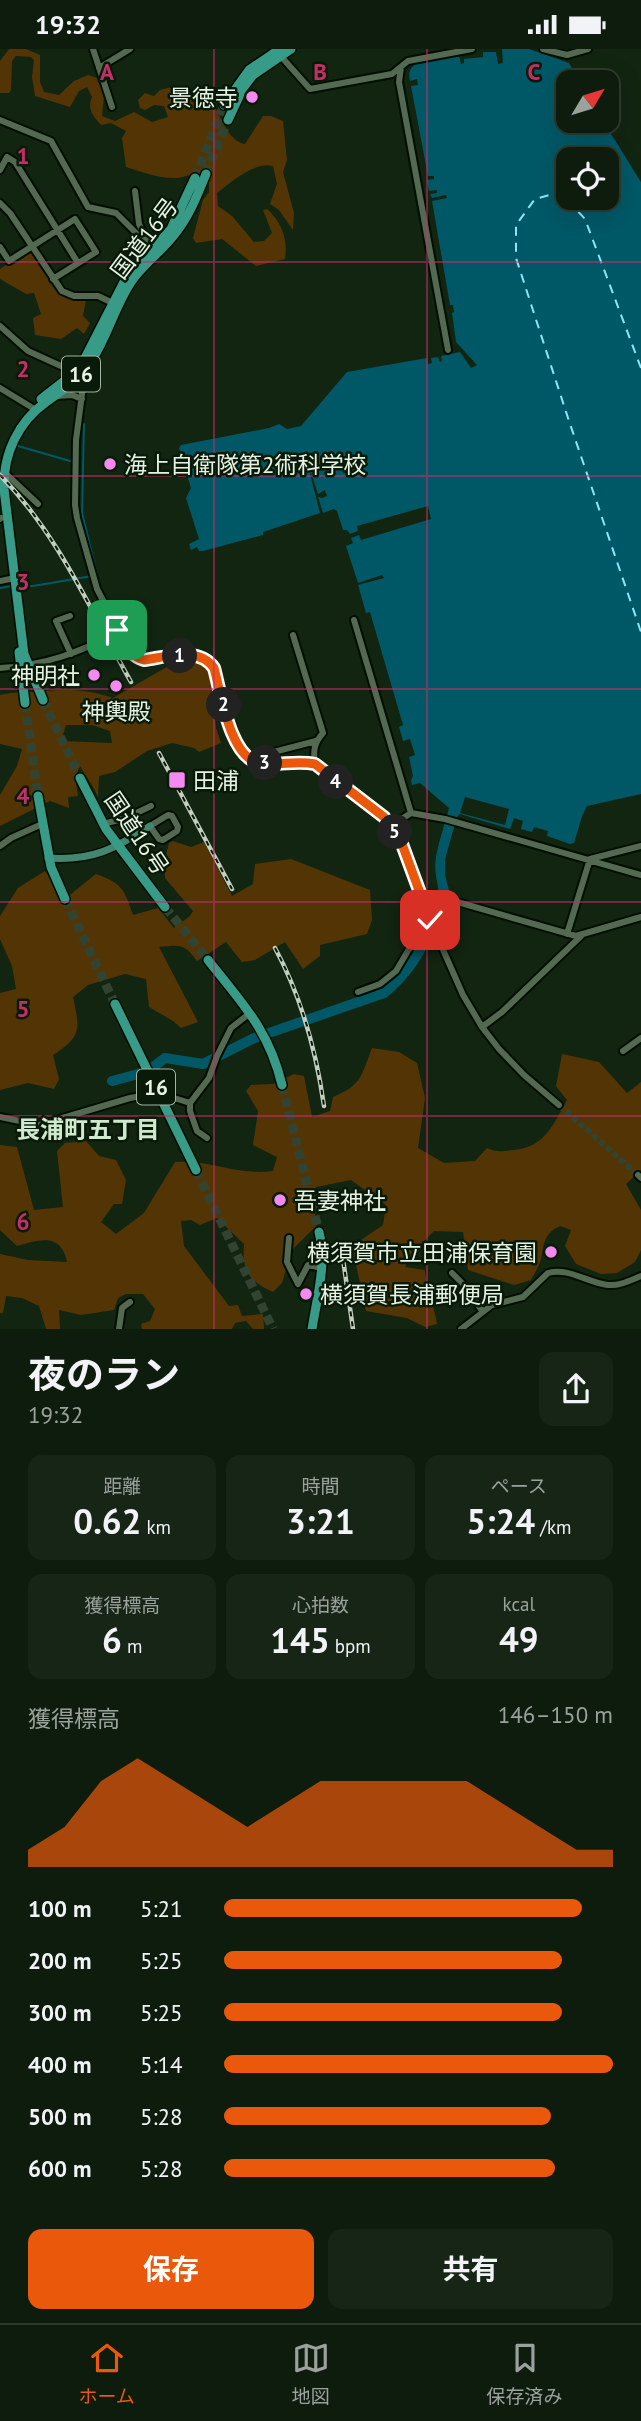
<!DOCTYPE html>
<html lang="ja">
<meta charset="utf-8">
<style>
body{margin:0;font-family:"PT Sans","Noto Sans JP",sans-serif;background:#172516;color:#f1f3f6;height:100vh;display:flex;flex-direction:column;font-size:26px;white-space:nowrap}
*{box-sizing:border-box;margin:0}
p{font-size:23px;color:#9ba19d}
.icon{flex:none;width:38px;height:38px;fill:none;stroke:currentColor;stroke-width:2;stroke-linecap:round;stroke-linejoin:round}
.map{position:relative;height:1280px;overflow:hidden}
.details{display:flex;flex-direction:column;background:#0e1c0d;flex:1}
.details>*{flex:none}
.needle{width:46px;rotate:52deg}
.fabs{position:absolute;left:556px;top:21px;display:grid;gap:14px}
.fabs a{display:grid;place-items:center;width:63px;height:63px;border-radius:14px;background:#0e1c0d;box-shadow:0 7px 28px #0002,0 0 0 2px #2e3a2e;font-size:35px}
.pin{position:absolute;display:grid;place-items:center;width:60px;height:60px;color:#fff;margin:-30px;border-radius:14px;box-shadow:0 4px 10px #0006}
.km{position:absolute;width:35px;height:35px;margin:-18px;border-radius:50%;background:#222;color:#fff;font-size:19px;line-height:35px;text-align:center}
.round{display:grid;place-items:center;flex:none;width:74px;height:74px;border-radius:14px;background:#172516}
.summary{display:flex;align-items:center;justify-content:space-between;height:119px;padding:0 28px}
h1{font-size:38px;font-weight:700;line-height:52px}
.stats{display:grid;grid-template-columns:repeat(3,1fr);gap:10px;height:119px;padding:7px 28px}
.stats div{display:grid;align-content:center;border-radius:14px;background:#172516;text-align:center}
.stats b{font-size:35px;font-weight:700}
.stats small{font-size:19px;font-weight:400}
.stats p{font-size:19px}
.chart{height:196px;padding:14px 28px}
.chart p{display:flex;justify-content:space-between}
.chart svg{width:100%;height:126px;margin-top:7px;fill:#ea580c;opacity:.7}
.primary-button{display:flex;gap:14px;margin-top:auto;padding:14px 28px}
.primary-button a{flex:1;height:80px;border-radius:14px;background:#ea580c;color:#fff;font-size:28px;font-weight:700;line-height:80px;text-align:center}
.primary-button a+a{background:#172516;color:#f1f3f6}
ul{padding:0 28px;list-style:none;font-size:23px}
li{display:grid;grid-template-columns:112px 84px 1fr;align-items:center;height:52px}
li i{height:18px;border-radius:9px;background:#ea580c}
.status{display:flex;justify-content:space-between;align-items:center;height:49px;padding:0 35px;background:#0e1c0d;direction:ltr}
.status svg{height:19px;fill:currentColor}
.menu{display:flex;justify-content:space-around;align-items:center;height:98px;border-top:2px solid #2e3a2e;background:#0e1c0d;font-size:19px;color:#9ba19d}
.menu a{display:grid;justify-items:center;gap:4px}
.menu .active{color:#ea580c}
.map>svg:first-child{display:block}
</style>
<div class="status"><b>19:32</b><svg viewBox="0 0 49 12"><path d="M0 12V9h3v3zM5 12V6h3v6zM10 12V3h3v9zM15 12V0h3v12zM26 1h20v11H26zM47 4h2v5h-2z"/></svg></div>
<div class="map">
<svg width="641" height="1280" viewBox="0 0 641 1280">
<rect width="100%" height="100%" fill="#122511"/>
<path fill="#533505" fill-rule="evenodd" d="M9,0H26L40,6V33L44,43L59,46L74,32L88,26L97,29L104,47L102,67L115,72L134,63L152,73L168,68L164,57L154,56L145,61L140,59L138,51L145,44L154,47L160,41L172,38L197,54L215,39L213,56C223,70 228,92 245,95L263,67H271L283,72L287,111L283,123L294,164L293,181L279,161L270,155L277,135L273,117C255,112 231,133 217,144L218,157L232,167L254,193L264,192L272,184L263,161L267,160C282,173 288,191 285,210L256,217L222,190L196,194L193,189L203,151L209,143V125L205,122C196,123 186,128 177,129C160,130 142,123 126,118L122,89L126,82L111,74L101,76C93,67 87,60 92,48L87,38L79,42L70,58L35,47L32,28L34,11L31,8L16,7L12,12L11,41L9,44H0V12Z
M31,199C46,225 53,249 86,251L83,267L90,274L84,285L77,279L61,290L35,286L33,269L41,265L34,244L26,245L0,230V220Z
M195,611L212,624L216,679L221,694L199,703L194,699L172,694L147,702L115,723L99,727L98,748C93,736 86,728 80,717L75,728L78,747L68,748L69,759L50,752L0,777V746L17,717L22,700L0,695V646C16,642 30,644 45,642C71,640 89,641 113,649L177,612ZM66,676H92L110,682L112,694L61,692Z
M173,792L191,798L204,793L232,847L253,835L255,815L291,810L370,841L372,871L367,885L320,896V907L303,920L285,893L255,911L242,913L226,893L197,912C184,894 180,896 159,898L198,973L181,979L173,972L149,958L146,930L125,925L88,936L73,948C80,980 82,987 53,1006L59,1030L54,1040L28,1034L0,1041V944L16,940L12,917L0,890V867L18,839L45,822L66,849L96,825C123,835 124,840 133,866L158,859L174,879L190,867L193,862L165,829L164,813L169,794Z
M372,999L399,1003L417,1014L425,1049L418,1099L444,1114L475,1112L487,1099C497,1104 503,1102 514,1101C545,1098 553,1076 567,1051L556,1037L562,1005L599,1013L627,1044L641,1033V1121L626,1135L641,1161V1201L635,1213L617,1224L601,1225L576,1215L565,1197L571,1181L560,1177C543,1185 544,1195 541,1210C539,1217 534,1225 531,1231L514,1236L468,1221L463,1183L434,1182L411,1205L405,1218L425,1221C426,1240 434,1256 437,1275L425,1278L407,1269L366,1262L352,1197L383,1176L386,1156L351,1131L316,1138L310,1155L319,1174L292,1201L282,1234L273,1243C248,1232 242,1221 244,1195L217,1169L200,1176L191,1171L181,1172L184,1197L229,1257L238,1256L242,1267L263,1265L264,1280H253L246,1272L235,1274L232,1280H142L141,1275L150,1272L155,1260L143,1245H126L118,1249L114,1261L81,1266L59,1261L60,1280H46L39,1257L22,1249L6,1247L3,1264H0V1205L28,1211L67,1213C61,1183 39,1191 17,1197L0,1181V1096L17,1098L34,1161L63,1158L57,1102L65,1094L86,1092L99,1107L116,1111L126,1131L122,1155H114L101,1173L116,1185L144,1164L175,1113C210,1110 237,1127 273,1122L277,1108L253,1096L258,1062L246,1042L251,1036L273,1035L294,1025L304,1027L312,1068L330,1062L333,1048C362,1036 361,1027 372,999Z"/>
<path fill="#005866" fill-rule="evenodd" d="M502,0H529L569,14L580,33H569V72H603L641,133V745L587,757L582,767L574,794L570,795L547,787L548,782L534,778L532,783L521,780L523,772L514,769L510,780L460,765L457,768L445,810V826L450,845L448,857L438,877L432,867C446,838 432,834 436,808C439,791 445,775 449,759L420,734L412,736L411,731L413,727L409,708L415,706L410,690L403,692L399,678L403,676L370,563L366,564L358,536L384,529L382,526L358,534L346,497L353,494L351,489L359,486L361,491L431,470L428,457L357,477L358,482L350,485L347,481H343L337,462L334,460L323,464L318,448L322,449L327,447L325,441L318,445L311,424L310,425L320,464L263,483V486L203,502H199L197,498L191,501L189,495L199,490L186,449L191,439L179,399L181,396L269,379L279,375L287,380L301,377L347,323L427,309L428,315L432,314L431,309L438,308L440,313L442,312L441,307L460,303L471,319L477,316L456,293L452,264L454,263L453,256H450L432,152L447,149L446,146L432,149L430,145L437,144V141L429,142L427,131L434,130V127H428L411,37L418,36L417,30L410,32C408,23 410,19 417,14L459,7L461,15L464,14V10L483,8V3H496L498,15L503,14ZM569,110H607V149H569ZM465,748L509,760L505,776L460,764Z"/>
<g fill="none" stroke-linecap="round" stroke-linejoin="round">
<path stroke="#005866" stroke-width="2" d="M84,375L82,464L97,526
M18,397L70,412
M21,537H33L92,527
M0,539L12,537"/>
<path stroke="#005866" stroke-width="10" d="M152,1019L165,1009L203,1015L252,990L384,944C411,922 421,900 437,869
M112,1032L142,1024"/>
<path stroke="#8ae7fa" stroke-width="2" stroke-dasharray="9 7" stroke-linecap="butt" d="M641,319L585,170L560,143L535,150L516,176V209L569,372L641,583"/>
<path stroke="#324431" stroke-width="6" stroke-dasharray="6 3" stroke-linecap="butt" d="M559,1056L638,1126"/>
<path stroke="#324431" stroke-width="9" stroke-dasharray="9 4.5" stroke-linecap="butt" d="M206,125L228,71
M195,129L224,56
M43,651L80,729
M25,654L38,747
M65,850L115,955
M165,858L208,911
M282,1036L319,1183
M196,1121L273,1280"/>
<defs>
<path id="minor" d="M93,0L112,58
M543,0L567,6L588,0
M278,4L310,40L392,25L408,12L472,0
M401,18L399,33L448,301
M99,19L130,0
M0,71L51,92L88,158L116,164L153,201
M0,121L7,108L15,113L78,214
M135,142L139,175L149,195
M0,154L10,164L62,242L74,247H98L117,256
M0,198L9,212L75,170L96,203L53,230
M0,277L28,302L74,323L80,334L82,345L76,391L75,456L77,469L97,540L130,603C149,625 185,594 207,610C230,627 220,704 256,714C275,719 295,710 315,715L384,768L391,777L402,795L418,844L463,946L482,978L499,1000L524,1026L559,1056
M0,339L36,361
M83,342L91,316
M57,347L72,346L82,350
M4,423L38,455
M0,470L1,469
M0,532L15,529
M70,567L56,572L71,605
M354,571L411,764
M293,586L323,684C314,694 313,702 315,715
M0,619C46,616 78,604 119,583
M247,710L316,692
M168,766L172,767L178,778L177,782L163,791L159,790L150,777Z
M103,775L126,769L151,757
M391,777L411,764L445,770L641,826
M0,797L11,789L42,775
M419,845L426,844L576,887L641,868
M567,885L590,810L641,797
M358,943L380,935L396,922L428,868
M482,978L502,963L581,887
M623,1002L641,989
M0,1068L39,1076L130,1049L158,1044L190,1054
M207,1089L197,1082L190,1062V1054L209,1029L217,1007L231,979L250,964
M638,1126L641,1129
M289,1189L287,1213L298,1235
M452,1224L465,1237L483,1263
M298,1235L308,1216L322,1219
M119,1280L122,1259L130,1253
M461,1280L492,1256L523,1248L548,1224C568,1218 588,1234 608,1236C620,1237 631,1231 641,1227"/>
<path id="major" d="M48,809C94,812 113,800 150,777"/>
<path id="highway" d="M224,56L249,21L280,0
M228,71L243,39L253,26L291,0
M41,350L68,329L85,309L126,229L171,180L195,129
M19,603L25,654
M43,651L24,605L4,440C3,405 18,373 46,353C63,341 78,331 90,314C107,289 114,259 131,233C142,216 161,203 174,186C189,168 197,147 206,125
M80,729L106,780L165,858
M38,747L51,818L65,850
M208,911C242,954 269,981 282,1036
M115,955L196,1121
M312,1280C317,1248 327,1215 319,1183"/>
</defs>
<use href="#minor" stroke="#010e01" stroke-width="10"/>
<use href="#major" stroke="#010e01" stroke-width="10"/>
<use href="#highway" stroke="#010e01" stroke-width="12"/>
<use href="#minor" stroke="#546952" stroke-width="6"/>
<use href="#major" stroke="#438772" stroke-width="7"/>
<use href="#highway" stroke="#389b88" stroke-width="9"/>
<defs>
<path id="rail" d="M0,426C58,485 91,562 131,633
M159,704L232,840
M275,899C302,949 316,1001 324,1057
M342,1203L353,1280"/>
</defs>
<use href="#rail" stroke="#c2cfc0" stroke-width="4.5"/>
<use href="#rail" stroke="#091b08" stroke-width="2" stroke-dasharray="5" stroke-linecap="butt"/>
</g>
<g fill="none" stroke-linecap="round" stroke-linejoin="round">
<defs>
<path id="route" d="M117,581C125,593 129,607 144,611C166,608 199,597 214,619C221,644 230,710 260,714C278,717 296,711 315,715L384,768L391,777L402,795L430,871"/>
</defs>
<use href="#route" stroke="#fff" stroke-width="14"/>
<use href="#route" stroke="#ea580c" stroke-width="9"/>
</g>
<path fill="none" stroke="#c62e69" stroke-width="2" stroke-opacity="0.55" d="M214,0V1280M427,0V1280M0,213H641M0,427H641M0,640H641M0,853H641M0,1067H641"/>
<g fill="#f489ef" stroke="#091b08" stroke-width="2.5">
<circle cx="252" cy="48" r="7"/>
<circle cx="110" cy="415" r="7"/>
<circle cx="94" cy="626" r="7"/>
<circle cx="116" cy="637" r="7"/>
<rect x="168" y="722" width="18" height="18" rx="3.5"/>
<circle cx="280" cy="1151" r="7"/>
<circle cx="551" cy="1203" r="7"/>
<circle cx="306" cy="1245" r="7"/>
</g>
<g text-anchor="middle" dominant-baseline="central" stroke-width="5" stroke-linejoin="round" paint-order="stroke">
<g fill="#091b08" stroke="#a4b2a2" stroke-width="2">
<rect x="62" y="307.5" width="38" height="35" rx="5"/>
<rect x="137" y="1020.5" width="38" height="35" rx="5"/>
</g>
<g font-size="21" font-weight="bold" fill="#e6f2e4">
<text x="81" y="325">16</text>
<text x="156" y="1038">16</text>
</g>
<g font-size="23" fill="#e6f2e4" stroke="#091b08" text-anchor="start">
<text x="238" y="48" text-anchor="end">景徳寺</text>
<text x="124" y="415">海上自衛隊第2術科学校</text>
<text x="80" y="626" text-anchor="end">神明社</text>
<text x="116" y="662" text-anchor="middle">神輿殿</text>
<text x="193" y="731">田浦</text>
<text x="294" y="1151">吾妻神社</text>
<text x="537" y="1203" text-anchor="end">横須賀市立田浦保育園</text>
<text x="320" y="1245">横須賀長浦郵便局</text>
</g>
<g font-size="23" fill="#e6f2e4" stroke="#091b08">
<text transform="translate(144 189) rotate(-53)">国道16号</text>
<text transform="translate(137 784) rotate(56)">国道16号</text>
</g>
<g font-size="24" font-weight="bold" fill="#d0e9ce" stroke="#091b08">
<text x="88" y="1080">長浦町五丁目</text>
</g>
</g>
<g font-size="23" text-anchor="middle" font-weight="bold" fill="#c62e69" stroke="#091b08" stroke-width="5" stroke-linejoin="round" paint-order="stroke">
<text x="107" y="31">A</text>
<text x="320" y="31">B</text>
<text x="534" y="31">C</text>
<text x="23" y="115">1</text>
<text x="23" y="328">2</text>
<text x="23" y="541">3</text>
<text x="23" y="755">4</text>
<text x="23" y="968">5</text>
<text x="23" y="1181">6</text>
</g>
</svg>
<div class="fabs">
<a><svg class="needle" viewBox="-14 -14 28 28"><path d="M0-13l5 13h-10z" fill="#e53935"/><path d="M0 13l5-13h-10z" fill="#9ba19d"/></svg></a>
<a><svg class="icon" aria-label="locate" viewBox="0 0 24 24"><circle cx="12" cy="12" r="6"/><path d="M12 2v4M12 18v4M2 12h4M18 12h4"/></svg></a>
</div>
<div class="pin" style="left:117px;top:581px;background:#1e9e55"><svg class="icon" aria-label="arrive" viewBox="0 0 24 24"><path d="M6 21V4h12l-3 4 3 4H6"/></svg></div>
<div class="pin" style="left:430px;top:871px;background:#d93025"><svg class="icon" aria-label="check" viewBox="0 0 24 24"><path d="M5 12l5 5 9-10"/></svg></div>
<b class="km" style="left:180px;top:607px">1</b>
<b class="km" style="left:224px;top:656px">2</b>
<b class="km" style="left:265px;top:714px">3</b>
<b class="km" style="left:336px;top:733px">4</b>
<b class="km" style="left:395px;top:783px">5</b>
</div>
<section class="details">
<div class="summary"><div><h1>夜のラン</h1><p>19:32</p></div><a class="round"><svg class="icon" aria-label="share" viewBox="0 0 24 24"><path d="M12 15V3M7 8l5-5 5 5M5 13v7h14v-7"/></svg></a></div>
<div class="stats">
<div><p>距離</p><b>0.62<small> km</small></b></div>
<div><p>時間</p><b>3:21</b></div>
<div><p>ペース</p><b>5:24<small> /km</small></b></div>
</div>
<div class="stats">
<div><p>獲得標高</p><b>6<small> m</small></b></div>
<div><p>心拍数</p><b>145<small> bpm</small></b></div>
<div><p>kcal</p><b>49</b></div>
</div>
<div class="chart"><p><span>獲得標高</span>146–150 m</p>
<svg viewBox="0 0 160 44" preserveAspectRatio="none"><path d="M0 44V38L10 30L20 14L30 6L40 14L50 22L60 30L70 22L80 14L90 14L100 14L110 14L120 14L130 22L140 30L150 38L160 38V44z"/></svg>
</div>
<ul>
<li><b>100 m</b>5:21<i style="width:92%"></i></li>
<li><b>200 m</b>5:25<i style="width:87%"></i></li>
<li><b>300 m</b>5:25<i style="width:87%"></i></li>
<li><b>400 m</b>5:14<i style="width:100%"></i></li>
<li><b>500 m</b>5:28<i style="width:84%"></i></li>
<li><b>600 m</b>5:28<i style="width:85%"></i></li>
</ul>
<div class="primary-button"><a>保存</a><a>共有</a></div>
</section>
<nav class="menu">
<a class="active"><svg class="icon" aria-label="home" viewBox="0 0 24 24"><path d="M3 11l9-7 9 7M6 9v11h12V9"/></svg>ホーム</a>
<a><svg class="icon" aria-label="map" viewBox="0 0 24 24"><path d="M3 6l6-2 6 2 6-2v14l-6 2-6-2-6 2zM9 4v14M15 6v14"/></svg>地図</a>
<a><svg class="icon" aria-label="saved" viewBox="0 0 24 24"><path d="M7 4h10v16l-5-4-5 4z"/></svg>保存済み</a>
</nav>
